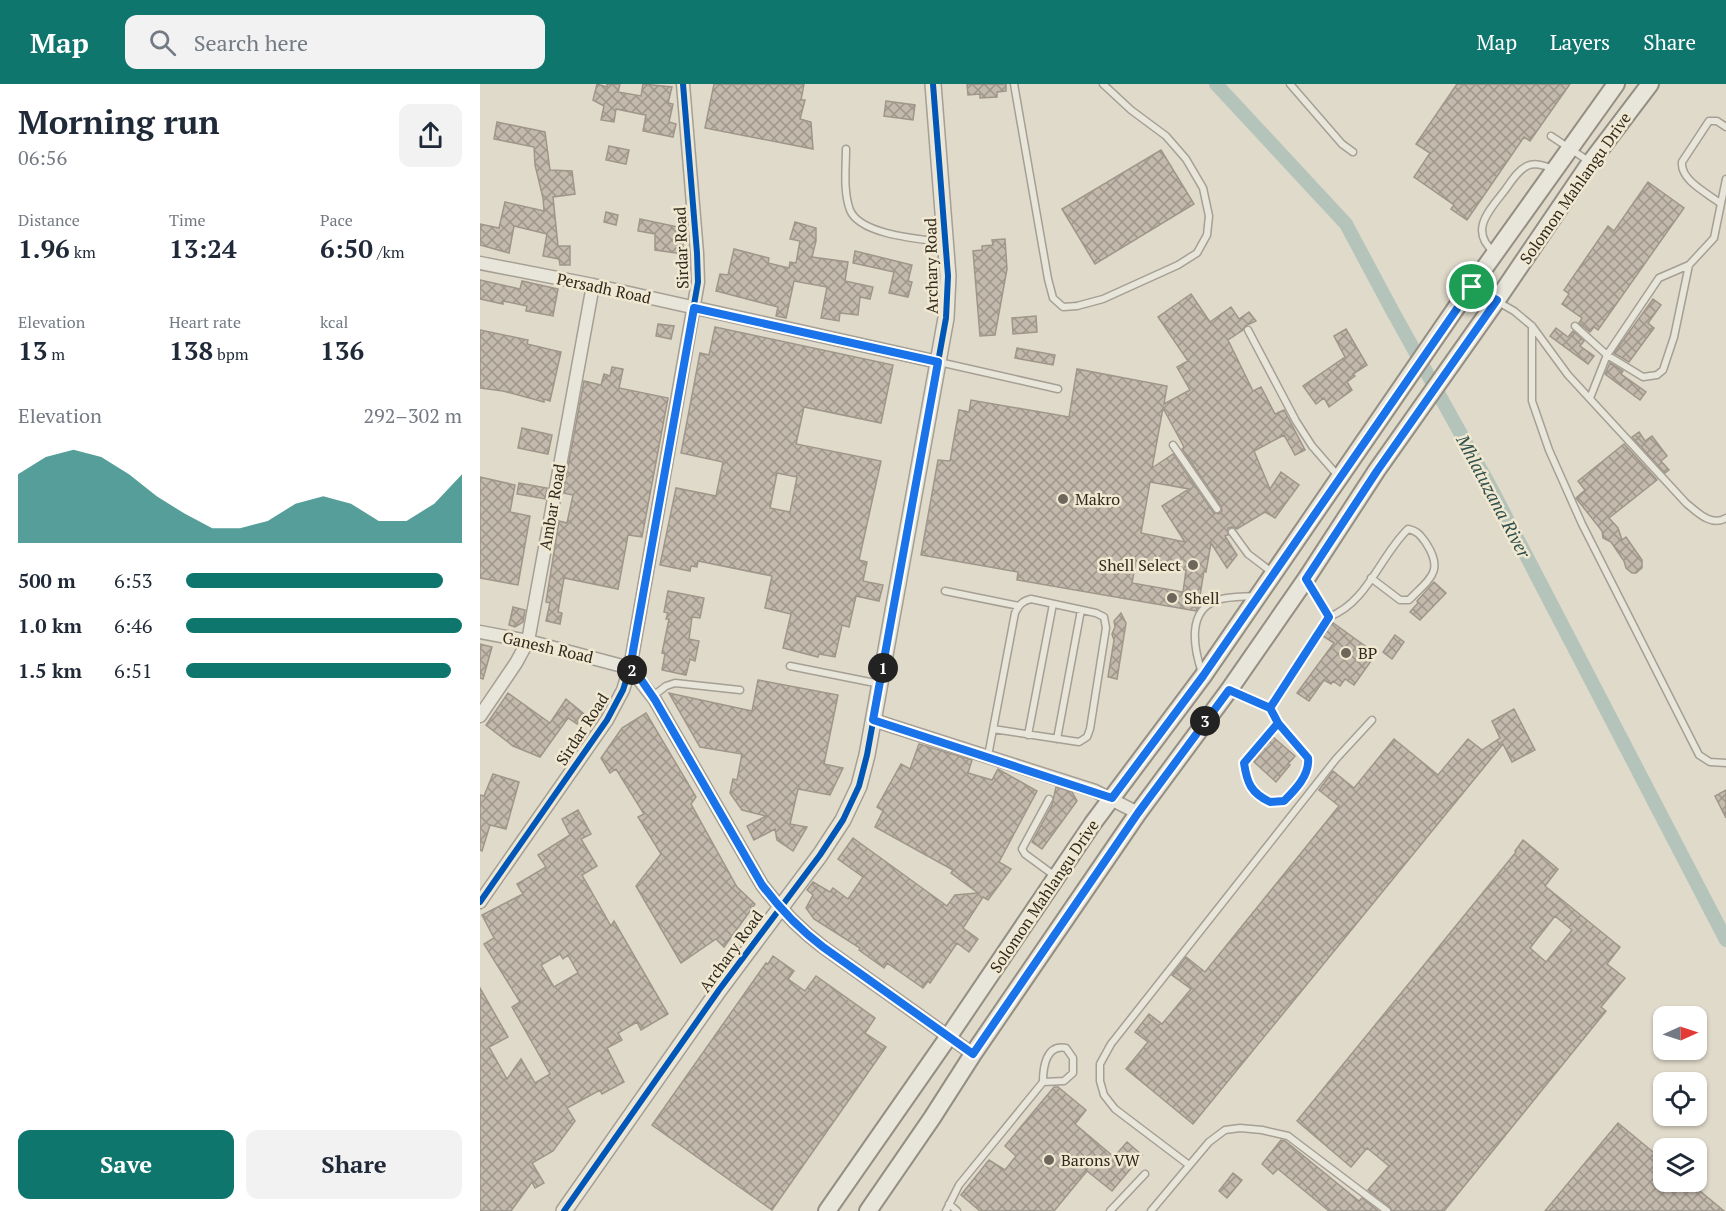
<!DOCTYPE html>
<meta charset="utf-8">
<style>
body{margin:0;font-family:"PT Serif",serif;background:#f2f2f3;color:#1f2937;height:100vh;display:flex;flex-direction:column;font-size:22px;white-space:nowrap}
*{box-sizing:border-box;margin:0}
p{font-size:20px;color:#747a83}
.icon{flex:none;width:33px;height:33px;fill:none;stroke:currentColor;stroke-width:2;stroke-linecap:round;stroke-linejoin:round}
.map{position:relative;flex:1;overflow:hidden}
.panel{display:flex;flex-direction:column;background:#fff;width:480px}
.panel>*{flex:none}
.needle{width:39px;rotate:87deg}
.buttons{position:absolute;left:1173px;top:922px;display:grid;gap:12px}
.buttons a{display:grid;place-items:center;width:54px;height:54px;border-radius:12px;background:#fff;box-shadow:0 2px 4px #0004;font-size:30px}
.pin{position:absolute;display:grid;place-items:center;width:51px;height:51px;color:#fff;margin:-26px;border:3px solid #fff;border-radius:50%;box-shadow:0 2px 6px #0007}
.km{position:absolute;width:30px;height:30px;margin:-15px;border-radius:50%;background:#222;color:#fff;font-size:16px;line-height:30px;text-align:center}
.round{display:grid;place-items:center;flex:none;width:63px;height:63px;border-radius:12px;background:#f2f2f3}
.overview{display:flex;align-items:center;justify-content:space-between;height:102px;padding:0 18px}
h1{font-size:33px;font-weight:600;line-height:45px}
.stats{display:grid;grid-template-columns:repeat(3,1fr);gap:9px;height:102px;padding:6px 18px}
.stats div{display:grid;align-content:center}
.stats b{font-size:26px;font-weight:600}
.stats small{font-size:16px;font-weight:400}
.stats p{font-size:16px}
.chart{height:168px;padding:12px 18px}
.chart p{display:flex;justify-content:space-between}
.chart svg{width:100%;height:108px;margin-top:6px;fill:#0f766e;opacity:.7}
.cta{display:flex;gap:12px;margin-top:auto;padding:12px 18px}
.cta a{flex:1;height:69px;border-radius:12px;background:#0f766e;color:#fff;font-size:24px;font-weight:600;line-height:69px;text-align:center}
.cta a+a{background:#f2f2f3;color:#1f2937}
ul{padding:0 18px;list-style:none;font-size:20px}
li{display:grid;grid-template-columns:96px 72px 1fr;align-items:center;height:45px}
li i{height:15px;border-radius:8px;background:#0f766e}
header{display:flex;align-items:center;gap:36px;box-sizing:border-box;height:84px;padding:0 30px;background:#0f766e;color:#fff}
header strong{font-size:28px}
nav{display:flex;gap:33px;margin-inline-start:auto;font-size:21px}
.search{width:420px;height:54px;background:#f2f2f3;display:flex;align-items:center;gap:15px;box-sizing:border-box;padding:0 21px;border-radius:12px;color:#747a83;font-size:22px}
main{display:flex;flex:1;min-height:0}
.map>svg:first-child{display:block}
</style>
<header>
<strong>Map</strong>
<div class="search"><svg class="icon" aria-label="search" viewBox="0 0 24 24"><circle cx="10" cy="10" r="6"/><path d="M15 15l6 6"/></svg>Search here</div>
<nav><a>Map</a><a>Layers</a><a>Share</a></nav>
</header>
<main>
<section class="panel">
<div class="overview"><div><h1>Morning run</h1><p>06:56</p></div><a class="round"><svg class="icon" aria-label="share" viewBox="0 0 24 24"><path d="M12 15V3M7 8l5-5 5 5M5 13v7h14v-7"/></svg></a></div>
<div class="stats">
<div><p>Distance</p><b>1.96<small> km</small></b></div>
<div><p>Time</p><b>13:24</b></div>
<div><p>Pace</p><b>6:50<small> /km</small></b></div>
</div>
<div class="stats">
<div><p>Elevation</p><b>13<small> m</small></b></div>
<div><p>Heart rate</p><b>138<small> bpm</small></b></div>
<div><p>kcal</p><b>136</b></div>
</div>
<div class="chart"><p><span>Elevation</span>292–302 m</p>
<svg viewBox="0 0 160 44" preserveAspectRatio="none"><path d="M0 44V16L10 9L20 6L30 9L40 16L50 25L60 32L70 38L80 38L90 35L100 28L110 25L120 28L130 35L140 35L150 28L160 16V44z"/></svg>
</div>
<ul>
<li><b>500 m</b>6:53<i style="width:93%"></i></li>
<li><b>1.0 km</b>6:46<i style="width:100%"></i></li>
<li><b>1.5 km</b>6:51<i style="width:96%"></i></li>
</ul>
<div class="cta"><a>Save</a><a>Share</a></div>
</section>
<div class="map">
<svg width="1246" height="1127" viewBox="0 0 1246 1127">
<defs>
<pattern id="building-cross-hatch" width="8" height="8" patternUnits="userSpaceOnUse" patternTransform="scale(1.5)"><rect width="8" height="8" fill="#c3b9ac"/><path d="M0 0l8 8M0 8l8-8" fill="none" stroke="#9f968b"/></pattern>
</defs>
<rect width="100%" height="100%" fill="#e0daca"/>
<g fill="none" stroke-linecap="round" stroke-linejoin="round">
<path stroke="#b5c4bb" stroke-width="14" d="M736,0L866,140L913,228L1011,404L1246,856"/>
</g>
<path fill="url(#building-cross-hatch)" stroke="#9f968a" stroke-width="1.5" fill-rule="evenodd" d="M117,0L127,3V0H140L138,8L161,12L163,0L192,3L188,19L193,20L189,38L196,40L193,53L163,47L166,31H165L136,25L134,38L121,36L124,22L113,16Z
M234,0H324L321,16H325L320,35L331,38L333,65L225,44Z
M487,0H526V7L517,8V13L500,14V10L488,11Z
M977,0H1090L1050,57L1044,53L987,136L971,125L974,121L934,93L950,69L936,60Z
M406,17L435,21L433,36L404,32Z
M17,38L65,48L70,86L92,87L95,110L73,113L78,162H90V181H80L79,175L63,172L67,150L34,142L29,169L0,161V140L19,144L25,118L64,127L63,114L55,81L54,63L14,55Z
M129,62L149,66L146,80L126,76Z
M681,66L714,120L615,180L582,125Z
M1168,98L1204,124L1118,246L1114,243L1110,248L1099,239L1102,234L1082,220L1089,210L1084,206L1128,142L1134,147Z
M126,128L138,131L136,141L124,138Z
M160,135L203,144V170L175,166V150L158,147Z
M315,138L336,144V157L332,173L368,178L365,197L393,203L390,215L380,213L378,231L360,229L359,237L341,234L347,203L314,197L306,234L296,232L298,223L236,207L240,190L248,191L254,165L289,174L288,179L309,184L310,178L316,179L320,157L310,155Z
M525,155L527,185L515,251L500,252L493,167L502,166V162L513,161L512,156Z
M375,167L432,181L428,197L432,198L428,213L409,209L414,188L373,179Z
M0,196L40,205L42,197L78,205L73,232L46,227L47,222L23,217V220L0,215Z
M711,210L730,238L751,223L759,235L769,228L776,237L765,242L763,246L748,256L773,307L781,303L795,330L804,326L825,366L815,371L804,351L774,367L790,405L801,388L819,401L795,434L785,428L757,445L752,443L748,444V451L745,452L757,471L747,484L731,459L726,488L724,487L718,524L716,527L537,496L538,488L441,471L458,376L470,377L479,326L489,328L491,316L589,333L597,285L687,302L684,320L710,306L697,283L708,277L678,233ZM683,324L704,363L702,365L741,422L742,427L739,430L733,428L693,370L672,384ZM670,398L709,405L682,422L705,458L661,449ZM656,477L706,486L703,508L652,499Z
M1173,215L1181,221L1168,239L1174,244L1149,278L1134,269Z
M556,232L557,248L533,250L532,234Z
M178,240L194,242L191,255L176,252Z
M235,243L413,281L401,339L324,323L316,360L401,377L379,476L387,478L383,497L403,501L399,517L376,512L369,543L362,541L355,573L339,570L338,573L303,564L311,530L285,524L292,492L218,477L217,483L211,482L210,487L180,481L196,404L236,412L243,378L201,369L220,269L229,271ZM297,389L317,393L310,428L290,424Z
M1076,244L1088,253L1093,247L1104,257L1100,262L1114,272L1108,280L1070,252Z
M866,245L887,281L873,290L875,292L867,298L872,306L849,323L844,314L836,320L823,302L865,273L854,252Z
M0,246L48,256L47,260L81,268L70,317L64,315V318L23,307L0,304Z
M537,264L575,271L573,281L535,274Z
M1130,279L1143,287L1141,290L1166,308L1160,316L1125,290Z
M132,283L143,285L139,304L188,314L162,453L148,451L138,505L84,494L78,528L82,529L80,540L66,537L70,519L66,518L79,437L87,439L93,411L83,409L104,297L121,301L124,290L130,292Z
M42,344L72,351L68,370L38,364Z
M1159,348L1165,357L1172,352L1187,372L1181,377L1189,386L1185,389L1152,353Z
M1144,360L1177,396L1129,434L1138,444L1142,456L1146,453L1162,476V484L1156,489H1152L1146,484L1144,477L1131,458L1123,454L1122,447L1096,414L1105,406L1098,397Z
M0,393L35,401L30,428L50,432L38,501L0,494Z
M39,399L67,404L65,415L37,410Z
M954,498L966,509L940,536L930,528L938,519L937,517Z
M188,507L224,514L220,534L212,533L209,555L219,557L215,577L210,575L206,591L182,586L185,570L182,569L189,535H186L188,529L184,528Z
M33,523L45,526L43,538L35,543L29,541Z
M641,529L646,539L637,595L628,593L634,556L632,550L635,543L634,537Z
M852,538L896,570L874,601L865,595L860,602L853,597L851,600L844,596L829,617L817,609L854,559L843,552Z
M915,551L924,558L912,575L903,568Z
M0,560L12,563L3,595L0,594Z
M278,596L358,611L344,680L363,684L350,711L318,705L310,740L327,743L313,767L297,756L295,745L274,756L267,742L286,732L262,726L250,709L253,695L257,696L262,670L220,663L189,609L272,627Z
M28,609L70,639L86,615L104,630L97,640L88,634L60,673L33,662L6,641Z
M1034,625L1055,666L1032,678L1023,660L713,1040L646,985L668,958L655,948L669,930L682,940L711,905L692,891L706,873L725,888L859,722L839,706L853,687L874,704L914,655L958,691L988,655L1002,666L1020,654L1012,637Z
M166,629L216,713L211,720L257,803L275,820L244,863L236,855L201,879L156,802L181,770L158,733L164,730L136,685L130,689L121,674L142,644Z
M793,653L815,672L808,680L810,681L796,698L773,677Z
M439,660L492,676L488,689L512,696L518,685L557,707L519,778L531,785L508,816L503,813L483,844L498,855L489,868L477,859L450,899L448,897L443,904L407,879L404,884L379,866L380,864L334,835L326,824L333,811L327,806L333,798L350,808L353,804L368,815L383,793L358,775L373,754L467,822L475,811L498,809L471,789L473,786L395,743L403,727L397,723L421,680L430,685Z
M13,690L39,698L26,745L10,741L2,767L0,766V711L4,712Z
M576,703L592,708L597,717L562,765L552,758L572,721Z
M1246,706V734L1235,712Z
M98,726L111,750L101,755L117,782L102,791L131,842L134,837L188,930L161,946L157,938L138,949L142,956L127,964L144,998L122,1010L120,1006L87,1024L95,1037L73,1067L52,1079L64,1099L55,1104L52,1098L31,1127H0V904L28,953L9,963L27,995L41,975L55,999L70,990L32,923L40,918L4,860L14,854L2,831L43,810L37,800L66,783L58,771L90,751L82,735ZM80,870L83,875L88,871L98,889L74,903L61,881Z
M1043,756L1078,785L1065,802L1140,863L1127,880L1145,894L1121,923L1126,927L964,1127H912L910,1123L888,1106L909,1082L887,1064L871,1083L817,1037L1036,768L1035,767ZM1075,832L1092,846L1066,878L1050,864Z
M293,872L314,887L308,895L325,907L336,892L395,934L385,949L406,963L292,1126L172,1041L286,879L288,880Z
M574,1003H578L606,1026L595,1040L634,1073L647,1058L662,1071L632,1107L607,1087L574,1127H500L481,1111L509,1076L525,1086L536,1072L525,1062Z
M1138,1039L1184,1077V1098H1209L1244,1127H1065Z
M801,1056L805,1057L879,1117L882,1114L898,1127H849L798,1085L793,1090L782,1080Z
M753,1089L762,1096L747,1114L739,1107Z"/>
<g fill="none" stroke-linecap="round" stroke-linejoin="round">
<defs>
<path id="service" d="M534,0L568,195L573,214L583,223L597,222L623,215L698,181L717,169L727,151L729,132L723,104L706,75L686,52L651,26L623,0
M810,0L862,60L873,68
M1071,52L1110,78
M366,65C366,84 363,107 370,126C380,151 440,155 464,158
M1240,119C1227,109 1200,96 1202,78L1229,37H1237L1246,43
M1015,169C988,147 1009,127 1025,106C1031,98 1037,87 1047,82C1056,78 1065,82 1074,85
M992,203L1034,227L1052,242L1088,291L1206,419C1217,428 1231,443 1246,434
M1052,242V317L1069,366L1102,440L1219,671L1230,678L1246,679
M1095,242L1127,271L1163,293L1177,291L1183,286L1194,253L1209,181L1234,154L1246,95
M768,246L816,337L832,362L859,393
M459,278L578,305
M1110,314L1127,271L1179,194L1209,181
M693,361L737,425
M752,448L768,470L793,489
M465,507L539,522
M849,533C887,519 900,472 928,445C938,447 941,452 946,459C965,488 949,495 929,516H920L891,494
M310,582L400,600
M722,589C714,565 706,526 738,516C750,512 763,513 775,512
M749,606L790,624L849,533L827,498
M173,612L186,602L195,599L260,606
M790,624C812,669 853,668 804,717L790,718C771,709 767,699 764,679L798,639
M548,651L573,520
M577,655L601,526
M508,672L535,529C539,521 542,517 551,515L616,529L624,533L626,544L610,645L607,653L599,658L513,645
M569,715L542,765L545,770L575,792
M709,1081L635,1025L624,1011L620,997V980L631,960L856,675L892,636
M469,1120L477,1127
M466,1127L479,1101L563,998C563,983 566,960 586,964L593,974V989L584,997L563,998
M630,1127L665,1090
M671,1127L729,1058L745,1046L760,1044L782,1046L808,1052L907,1127"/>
<path id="minor" d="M0,179L113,201L458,278
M0,548L48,557L150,584L175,616L282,801C300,825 319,845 343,863L493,970
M0,632L36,579L48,557L113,201
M393,636L615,707L658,729
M0,818L127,636L143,606L150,584L218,198L217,169L203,0"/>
<path id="tertiary" d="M84,1127L239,906L340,771L363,736L379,702L387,671L466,234L468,192L453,0"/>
<path id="secondary" d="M347,1127L469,952L613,739L723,592L978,221L1136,0
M388,1127L452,1034L493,970L658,729L749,606L826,495L897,386L1017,216L1110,79L1170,0"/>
</defs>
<use href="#service" stroke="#a59f94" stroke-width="9"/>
<use href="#minor" stroke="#a59f94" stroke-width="15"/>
<use href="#tertiary" stroke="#a59f94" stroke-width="18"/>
<use href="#secondary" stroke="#948e83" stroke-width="20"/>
<use href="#service" stroke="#e8e5db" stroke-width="6"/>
<use href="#minor" stroke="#e8e5db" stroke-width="12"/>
<use href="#tertiary" stroke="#e8e5db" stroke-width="15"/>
<use href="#secondary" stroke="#e8e5db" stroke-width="16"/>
<defs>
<path id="cycleway" d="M0,818L127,636L143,606L150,584L218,198L217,169L203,0
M84,1127L239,906L340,771L363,736L379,702L387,671L466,234L468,192L453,0"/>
</defs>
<use href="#cycleway" stroke="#f0e8d0" stroke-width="10"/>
<use href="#cycleway" stroke="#0057b8" stroke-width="6"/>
</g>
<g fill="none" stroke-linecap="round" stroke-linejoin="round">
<defs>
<path id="route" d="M992,203L723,592L632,714L393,636L458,278L214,224L150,584L162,597L175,616L282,801C300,825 319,845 343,863L493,970L658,729L749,606L790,624L798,639L828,674C830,691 815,706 804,717L790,718C771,709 767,699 764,679L798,639L790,624L849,533L826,495L897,387L1017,216L992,203"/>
</defs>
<use href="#route" stroke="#fff" stroke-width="12"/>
<use href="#route" stroke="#1a73e8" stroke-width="8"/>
</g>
<g fill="#6e665a" stroke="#f0e8d0" stroke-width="2">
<circle cx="583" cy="415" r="6"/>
<circle cx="713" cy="481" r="6"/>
<circle cx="692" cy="514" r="6"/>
<circle cx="866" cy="569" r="6"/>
<circle cx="569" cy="1076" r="6"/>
</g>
<g text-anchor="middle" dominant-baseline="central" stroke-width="5" stroke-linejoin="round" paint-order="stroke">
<g font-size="16" fill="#31281e" stroke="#f0e8d0">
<text transform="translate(1095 104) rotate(-55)">Solomon Mahlangu Drive</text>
<text transform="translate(201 164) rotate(-92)">Sirdar Road</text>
<text transform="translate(451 182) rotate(-91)">Archary Road</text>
<text transform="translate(124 204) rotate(12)">Persadh Road</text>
<text transform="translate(72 423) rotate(-80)">Ambar Road</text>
<text transform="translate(68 563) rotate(13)">Ganesh Road</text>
<text transform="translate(102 645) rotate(-57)">Sirdar Road</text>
<text transform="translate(564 812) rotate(-56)">Solomon Mahlangu Drive</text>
<text transform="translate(251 867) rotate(-54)">Archary Road</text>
</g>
<g font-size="16" fill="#31281e" stroke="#f0e8d0" text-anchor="start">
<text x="595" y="415">Makro</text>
<text x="701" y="481" text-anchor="end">Shell Select</text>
<text x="704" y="514">Shell</text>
<text x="878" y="569">BP</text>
<text x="581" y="1076">Barons VW</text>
</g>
<g font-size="18" font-style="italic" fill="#2e4f4e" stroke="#f0e8d0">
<text transform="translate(1014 412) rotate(62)">Mhlatuzana River</text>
</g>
</g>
</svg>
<div class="buttons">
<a><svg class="needle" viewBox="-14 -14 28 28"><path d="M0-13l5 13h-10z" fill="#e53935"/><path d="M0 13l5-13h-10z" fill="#747a83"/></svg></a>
<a><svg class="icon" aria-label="locate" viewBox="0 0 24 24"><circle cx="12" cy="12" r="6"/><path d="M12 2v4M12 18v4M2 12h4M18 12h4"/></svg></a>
<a><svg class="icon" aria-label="layers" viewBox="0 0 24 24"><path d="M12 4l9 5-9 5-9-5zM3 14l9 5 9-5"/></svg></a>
</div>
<div class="pin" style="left:992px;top:203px;background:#1e9e55"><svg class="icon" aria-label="arrive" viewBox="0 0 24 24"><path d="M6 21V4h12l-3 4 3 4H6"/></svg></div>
<b class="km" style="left:403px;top:584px">1</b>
<b class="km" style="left:152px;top:586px">2</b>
<b class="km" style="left:725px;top:637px">3</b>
</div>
</main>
